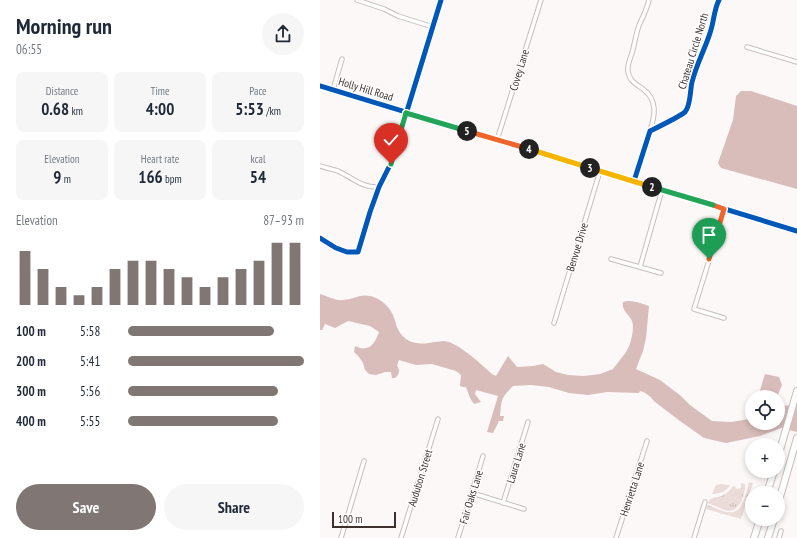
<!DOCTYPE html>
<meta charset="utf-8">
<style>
body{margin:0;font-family:"PT Sans Narrow",sans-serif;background:#f6f6f7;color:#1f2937;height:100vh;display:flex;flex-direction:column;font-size:15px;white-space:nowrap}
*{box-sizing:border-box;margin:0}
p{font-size:13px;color:#747a83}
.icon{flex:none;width:22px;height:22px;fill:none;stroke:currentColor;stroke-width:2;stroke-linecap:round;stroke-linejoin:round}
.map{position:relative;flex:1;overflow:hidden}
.details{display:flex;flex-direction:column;background:#fff;width:320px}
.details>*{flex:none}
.fabs{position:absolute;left:425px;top:390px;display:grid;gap:8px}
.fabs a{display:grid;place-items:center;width:40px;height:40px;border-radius:50%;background:#fff;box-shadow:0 2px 6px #0003;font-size:20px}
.scale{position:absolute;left:12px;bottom:10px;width:64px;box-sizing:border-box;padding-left:4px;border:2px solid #3d312f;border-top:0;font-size:11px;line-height:14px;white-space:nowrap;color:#3d312f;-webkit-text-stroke:3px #fff;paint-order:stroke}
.pin{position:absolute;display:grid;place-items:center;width:34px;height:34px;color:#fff;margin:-41px -17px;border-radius:50% 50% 50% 0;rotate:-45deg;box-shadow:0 0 4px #0007}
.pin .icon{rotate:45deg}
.km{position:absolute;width:20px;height:20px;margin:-10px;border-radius:50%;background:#222;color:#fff;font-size:11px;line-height:20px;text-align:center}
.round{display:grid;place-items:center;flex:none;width:42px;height:42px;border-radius:21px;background:#f6f6f7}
.overview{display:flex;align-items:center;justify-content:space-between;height:68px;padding:0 16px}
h1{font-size:22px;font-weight:600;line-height:30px}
.figures{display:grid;grid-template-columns:repeat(3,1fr);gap:6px;height:68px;padding:4px 16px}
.figures div{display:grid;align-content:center;border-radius:8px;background:#f6f6f7;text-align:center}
.figures b{font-size:17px;font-weight:600}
.figures small{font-size:11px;font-weight:400}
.figures p{font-size:11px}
.chart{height:112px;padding:8px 16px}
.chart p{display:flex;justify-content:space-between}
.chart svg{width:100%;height:72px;margin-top:4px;stroke:#807775;stroke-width:6}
.cta{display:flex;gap:8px;margin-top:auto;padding:8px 16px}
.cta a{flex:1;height:46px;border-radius:24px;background:#807775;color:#fff;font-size:16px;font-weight:600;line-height:46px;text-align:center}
.cta a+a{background:#f6f6f7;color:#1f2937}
ul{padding:0 16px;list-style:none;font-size:13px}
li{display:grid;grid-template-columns:64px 48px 1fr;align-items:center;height:30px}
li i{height:10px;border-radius:5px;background:#807775}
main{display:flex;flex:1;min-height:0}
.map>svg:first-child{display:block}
</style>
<main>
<section class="details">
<div class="overview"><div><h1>Morning run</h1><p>06:55</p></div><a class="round"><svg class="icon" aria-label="share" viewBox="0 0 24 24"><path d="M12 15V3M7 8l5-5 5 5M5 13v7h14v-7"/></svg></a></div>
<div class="figures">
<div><p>Distance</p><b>0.68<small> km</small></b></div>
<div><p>Time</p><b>4:00</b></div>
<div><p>Pace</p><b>5:53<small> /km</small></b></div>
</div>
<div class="figures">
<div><p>Elevation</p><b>9<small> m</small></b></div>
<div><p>Heart rate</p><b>166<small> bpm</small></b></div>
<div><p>kcal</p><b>54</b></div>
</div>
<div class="chart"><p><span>Elevation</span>87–93 m</p>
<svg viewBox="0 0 160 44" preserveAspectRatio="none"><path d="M5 44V11M15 44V22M25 44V33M35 44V38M45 44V33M55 44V22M65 44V17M75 44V17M85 44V22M95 44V27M105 44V33M115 44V27M125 44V22M135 44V17M145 44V6M155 44V6"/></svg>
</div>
<ul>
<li><b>100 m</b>5:58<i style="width:83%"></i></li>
<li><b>200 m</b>5:41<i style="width:100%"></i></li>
<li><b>300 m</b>5:56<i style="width:85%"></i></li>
<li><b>400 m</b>5:55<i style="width:85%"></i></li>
</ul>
<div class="cta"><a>Save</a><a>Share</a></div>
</section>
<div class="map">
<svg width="477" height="538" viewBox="0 0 477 538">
<defs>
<pattern id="grass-tufts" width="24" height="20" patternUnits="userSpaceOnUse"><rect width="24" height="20" fill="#ebdcda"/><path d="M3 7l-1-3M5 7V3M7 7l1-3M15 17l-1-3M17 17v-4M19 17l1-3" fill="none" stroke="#cabdbb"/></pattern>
</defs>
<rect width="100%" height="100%" fill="#fcf8f8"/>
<path fill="url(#grass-tufts)" d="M429,482L433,483L421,519L386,509L388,505C394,507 406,514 413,512C423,510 427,491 429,482Z
M421,483L425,484C426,492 420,511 409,511C402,510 394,505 388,503C391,495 397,499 403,495C408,493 410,489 414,486L417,489L421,488Z
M401,484L409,485L410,486C405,492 399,494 392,494L396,485Z"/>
<path fill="#d8bdba" d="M421,91H431L477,106V189L401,168L398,163L413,120L416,96Z
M0,294C7,296 16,301 23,300C37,299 41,292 56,298C63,301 70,308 73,315C77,325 76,331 86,339C95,345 105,344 115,342C118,342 122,341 124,341C138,342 162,365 172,374L176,376L188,356L197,367L213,366L223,364L236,372L248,375L264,376L280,374L293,369L303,356C310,350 315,329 312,321C309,314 301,310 303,302C310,299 321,303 329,306L326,338L323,351L316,369L340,380L361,396L370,405L392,421L411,422L429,419L432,415V423H458V406L477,405V432L461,428L440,436L406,443L384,438L360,421L335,402C331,397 327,393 320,391L319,393L287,392L268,395L249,393L229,387L211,385L193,386L191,388C180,400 182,400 180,416H184L183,421H179L173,433L167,432L178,396L156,390L155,394L161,402L154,404L150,398L146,387H143L140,386L141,375L136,371L112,364L96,365L79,360L77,365C80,371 80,373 75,378H72L71,372H65L56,375L49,374L45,370L43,363L39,357L34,352L35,346C48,353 55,344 59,332L50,326L28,321L15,328L5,324L2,330H0Z
M445,374L459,377L462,385L457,397H438Z"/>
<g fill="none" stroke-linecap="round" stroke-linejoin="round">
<defs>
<path id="street" d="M37,0L64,9L78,16L113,27
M329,0C327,8 324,15 320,23C316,32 315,43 312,53C310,59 307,65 308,71C309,81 316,84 323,89C338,100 335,116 330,131
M427,47L477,62
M13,90L22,59
M177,140L221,0
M0,166C6,168 12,169 18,171C33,178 42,188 59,187
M314,181L330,131C338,127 359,117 365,112C371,105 370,90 372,82C376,65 385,49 390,33C394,22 394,9 399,0
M0,238L16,248L27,252H38L50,212L59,187L71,163L121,0
M291,259L341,273
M320,267L342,190
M404,318L374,309L405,209
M234,323L280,171
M152,493L204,509
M183,503L208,422
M21,538L44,461
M81,538L118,419
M138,538L163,456
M296,538L327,441
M374,538L385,502
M459,538L461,531"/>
<path id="secondary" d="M0,86L477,231"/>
<path id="highway" d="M458,457L477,391
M447,493L454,471
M458,504L477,438
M434,538L440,519
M448,538L454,519"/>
</defs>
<use href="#street" stroke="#c6bebd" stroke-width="5.5"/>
<use href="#secondary" stroke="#c6bebd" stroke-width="7"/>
<use href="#highway" stroke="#c6bebd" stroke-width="8"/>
<use href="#street" stroke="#fffefe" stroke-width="3.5"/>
<use href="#secondary" stroke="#fffefe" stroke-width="5"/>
<use href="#highway" stroke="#fffefe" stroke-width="6"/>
<defs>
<path id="cycleway" d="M0,86L477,231
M314,181L330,131C338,127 359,117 365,112C371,105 370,90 372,82C376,65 385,49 390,33C394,22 394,9 399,0
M0,238L16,248L27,252H38L50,212L59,187L71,163L121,0"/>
</defs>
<use href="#cycleway" stroke="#fff" stroke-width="8"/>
<use href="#cycleway" stroke="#0057b8" stroke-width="5"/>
</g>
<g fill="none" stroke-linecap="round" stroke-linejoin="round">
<defs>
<path id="split-1" d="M389,259L404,209L393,205"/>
<path id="split-2" d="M332,187L393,205"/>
<path id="split-3" d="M270,168L332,187"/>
<path id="split-4" d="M209,149L270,168"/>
<path id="split-5" d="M147,131L209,149"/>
<path id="split-6" d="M86,113L147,131"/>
<path id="split-7" d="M71,164L86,113"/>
</defs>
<use href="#split-1" stroke="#fff" stroke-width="8"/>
<use href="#split-2" stroke="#fff" stroke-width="8"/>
<use href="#split-3" stroke="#fff" stroke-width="8"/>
<use href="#split-4" stroke="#fff" stroke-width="8"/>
<use href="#split-5" stroke="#fff" stroke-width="8"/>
<use href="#split-6" stroke="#fff" stroke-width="8"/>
<use href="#split-7" stroke="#fff" stroke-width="8"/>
<use href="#split-1" stroke="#f0652b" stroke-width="5"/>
<use href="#split-2" stroke="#22a559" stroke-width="5"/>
<use href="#split-3" stroke="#f5b400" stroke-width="5"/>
<use href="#split-4" stroke="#f5b400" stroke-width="5"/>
<use href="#split-5" stroke="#f0652b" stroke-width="5"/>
<use href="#split-6" stroke="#22a559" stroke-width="5"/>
<use href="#split-7" stroke="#22a559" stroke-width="5"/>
</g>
<g text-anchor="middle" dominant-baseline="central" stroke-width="3" stroke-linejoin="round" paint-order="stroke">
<g font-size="11" fill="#3d312f" stroke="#fff">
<text transform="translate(373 51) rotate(-73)">Chateau Circle North</text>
<text transform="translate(199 70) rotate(-73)">Covey Lane</text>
<text transform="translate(46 89) rotate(17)">Holly Hill Road</text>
<text transform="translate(257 247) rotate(-73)">Benvue Drive</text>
<text transform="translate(196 463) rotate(-73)">Laura Lane</text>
<text transform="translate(100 478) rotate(-73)">Audubon Street</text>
<text transform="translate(312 489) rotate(-72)">Henrietta Lane</text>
<text transform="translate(151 497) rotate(-73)">Fair Oaks Lane</text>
</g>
</g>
</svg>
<div class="fabs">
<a><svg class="icon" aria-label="locate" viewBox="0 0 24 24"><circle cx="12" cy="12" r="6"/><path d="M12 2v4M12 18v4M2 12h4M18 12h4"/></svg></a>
<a>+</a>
<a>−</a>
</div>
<div class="scale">100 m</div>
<div class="pin" style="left:389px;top:259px;background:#1e9e55"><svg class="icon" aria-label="arrive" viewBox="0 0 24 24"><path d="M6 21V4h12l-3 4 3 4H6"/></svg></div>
<div class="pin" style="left:71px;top:164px;background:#d93025"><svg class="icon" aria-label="check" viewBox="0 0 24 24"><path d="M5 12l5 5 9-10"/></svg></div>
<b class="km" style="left:332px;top:187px">2</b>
<b class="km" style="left:270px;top:168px">3</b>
<b class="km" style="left:209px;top:149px">4</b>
<b class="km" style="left:147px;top:131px">5</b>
</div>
</main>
